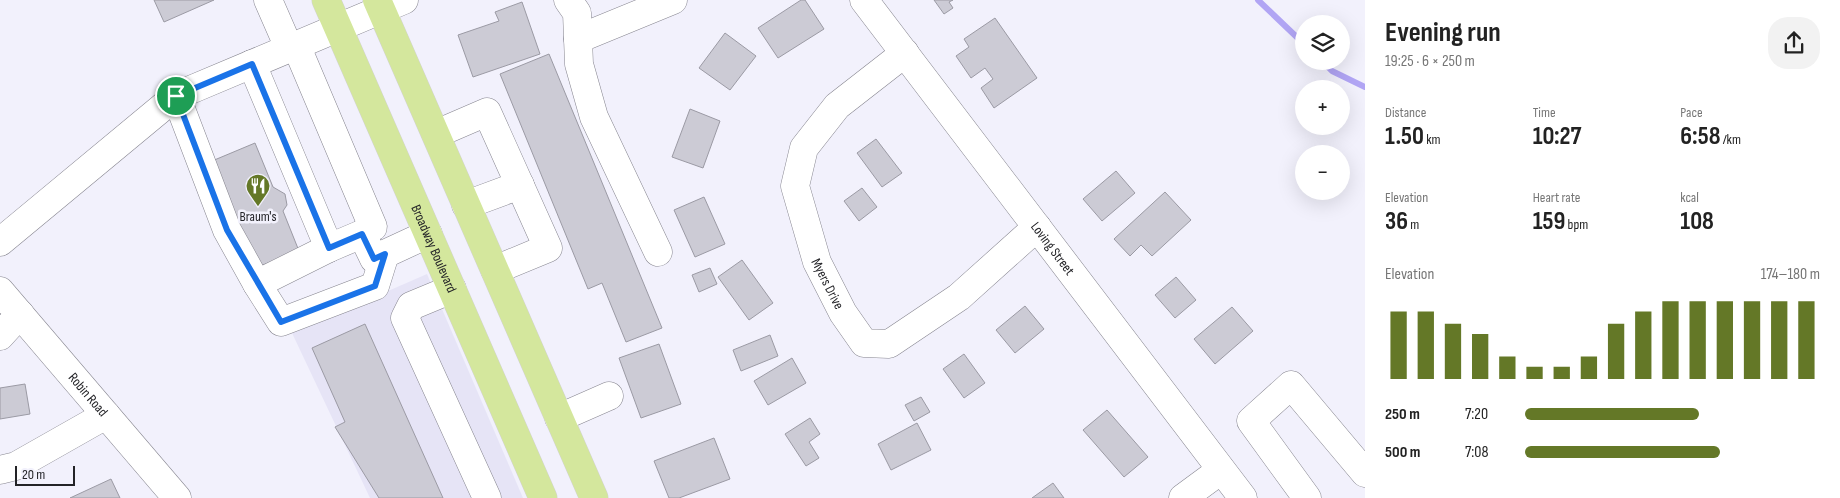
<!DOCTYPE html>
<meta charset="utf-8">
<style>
body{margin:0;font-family:"Sofia Sans Condensed",sans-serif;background:#f2f2f2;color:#222;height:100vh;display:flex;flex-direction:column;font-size:19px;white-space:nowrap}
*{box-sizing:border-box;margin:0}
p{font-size:16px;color:#767676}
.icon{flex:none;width:28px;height:28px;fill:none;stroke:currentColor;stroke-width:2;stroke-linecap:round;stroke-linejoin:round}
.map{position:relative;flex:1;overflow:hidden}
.panel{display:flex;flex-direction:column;background:#fff;width:475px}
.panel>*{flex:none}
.tools{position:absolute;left:1295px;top:15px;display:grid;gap:10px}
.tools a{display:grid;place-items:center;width:55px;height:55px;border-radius:50%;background:#fff;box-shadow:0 5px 20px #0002;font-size:25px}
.scale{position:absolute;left:15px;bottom:12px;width:60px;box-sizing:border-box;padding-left:5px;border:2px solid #232327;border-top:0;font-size:14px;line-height:18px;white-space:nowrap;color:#232327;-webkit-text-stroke:4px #f2f1fc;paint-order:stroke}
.pin{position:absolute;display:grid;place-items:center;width:42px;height:42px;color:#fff;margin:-21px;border:2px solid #fff;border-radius:50%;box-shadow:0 1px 5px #0007}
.round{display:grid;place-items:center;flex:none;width:52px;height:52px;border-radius:20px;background:#f2f2f2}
.headline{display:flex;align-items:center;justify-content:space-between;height:85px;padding:0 20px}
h1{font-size:28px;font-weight:700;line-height:38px}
.figures{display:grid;grid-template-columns:repeat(3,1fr);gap:8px;height:85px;padding:5px 20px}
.figures div{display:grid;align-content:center}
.figures b{font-size:25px;font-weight:700}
.figures small{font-size:14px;font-weight:400}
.figures p{font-size:14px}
.chart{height:140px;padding:10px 20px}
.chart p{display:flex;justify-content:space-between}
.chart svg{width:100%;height:90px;margin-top:5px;stroke:#647827;stroke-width:6}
ul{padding:0 20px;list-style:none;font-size:16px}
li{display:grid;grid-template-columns:80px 60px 1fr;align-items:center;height:38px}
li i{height:12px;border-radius:6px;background:#647827}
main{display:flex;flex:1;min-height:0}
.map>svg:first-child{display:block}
</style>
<main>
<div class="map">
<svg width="1365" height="498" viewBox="0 0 1365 498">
<rect width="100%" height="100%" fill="#f2f1fc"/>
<path fill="#e6e4f6" d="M427,274L523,498H370L292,333Z"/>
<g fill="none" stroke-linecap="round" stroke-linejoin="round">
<path stroke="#b1a5f4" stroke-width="6" d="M1258,0L1304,44
M1322,61L1332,71L1365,87"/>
</g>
<path fill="#cccbd5" stroke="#9b9aa4" d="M154,0H214L164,22Z
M801,0H805L824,29L778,58L758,28Z
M934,0H953L949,2L953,8L944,14Z
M522,2L540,54L473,77L458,35L499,21L495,12Z
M995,18L1037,78L994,108L981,88L993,79L985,68L971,78L956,56L969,47L964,39Z
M725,33L756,56L730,90L699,68Z
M549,54L662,328L626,342L602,283L588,289L500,74Z
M690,109L720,121L703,168L672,157Z
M876,139L902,173L882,187L857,153Z
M255,143L273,187L285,194L287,205L283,211L299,251L255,268L212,161Z
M1116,171L1135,193L1102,221L1083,199Z
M862,188L877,207L859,221L844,201Z
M1165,192L1191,220L1152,256L1141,245L1130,256L1114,239Z
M704,197L725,244L695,257L674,210Z
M742,260L773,303L749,320L718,277Z
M710,268L717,284L699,292L692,275Z
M1176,277L1196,300L1175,318L1155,295Z
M1025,306L1044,329L1015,353L996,330Z
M1232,307L1253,331L1215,364L1194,339Z
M365,324L443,498H379L335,427L345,422L312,348Z
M770,335L778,356L741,371L733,350Z
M659,344L681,404L641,418L619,358Z
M964,354L985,383L964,398L943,369Z
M792,358L806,383L768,405L754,381Z
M25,384L30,414L0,419V388Z
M921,397L930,412L914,421L905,405Z
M1107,410L1148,457L1124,477L1083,430Z
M810,418L820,434L809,442L819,458L806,466L785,434Z
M917,423L931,450L891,470L878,444Z
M714,438L730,479L679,498H669L654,461Z
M111,479L120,498H70Z
M1053,483L1064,498H1032Z"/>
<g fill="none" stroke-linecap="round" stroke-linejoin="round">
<defs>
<g id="minor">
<path d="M268,0L289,48"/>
<path d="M568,0L577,13L579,64L594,117L658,252"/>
<path id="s1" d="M864,0L1243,498"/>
<path d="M578,39L673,0"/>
<path d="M296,45L373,227L362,234"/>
<path id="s2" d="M905,53L837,106L804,148L795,186L817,262L843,313L864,343L889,344L959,297L1037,227"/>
<path d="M252,64L329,248L362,234L374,259L428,234"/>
<path d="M176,96L227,230L257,284L329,248"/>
<path d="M436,134L487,112L548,248L495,270"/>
<path d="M466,205L520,185"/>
<path d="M0,242L176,96L404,0"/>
<path d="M257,284L281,322L375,286L385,254"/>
<path d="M452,289L411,306L405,318L487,498"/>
<path id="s3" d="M0,291L177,498"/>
<path d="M0,336L20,314"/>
<path d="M559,418L609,396"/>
<path d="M0,470L16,466L106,415"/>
<path d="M1183,498L1221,470"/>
<path d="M1307,498L1251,421L1291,385L1365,473"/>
</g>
<g id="major">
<path id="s4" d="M326,0L543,498"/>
<path d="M377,0L594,498"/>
</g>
</defs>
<use href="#minor" stroke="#86858f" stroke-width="29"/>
<use href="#major" stroke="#d3d3d4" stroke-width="29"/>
<use href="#minor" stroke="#fff" stroke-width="28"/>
<use href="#major" stroke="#d4e79d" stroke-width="28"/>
</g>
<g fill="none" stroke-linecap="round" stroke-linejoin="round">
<defs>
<path id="route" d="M252,64L329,248L362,234L374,259L385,254L375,286L281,322L227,230L176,96Z"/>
</defs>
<use href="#route" stroke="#fff" stroke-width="10"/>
<use href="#route" stroke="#1a73e8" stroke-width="6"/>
</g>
<defs>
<symbol id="restaurant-pin" viewBox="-11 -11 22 30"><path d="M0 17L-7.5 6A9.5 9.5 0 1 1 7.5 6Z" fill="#647827" stroke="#f2f1fc"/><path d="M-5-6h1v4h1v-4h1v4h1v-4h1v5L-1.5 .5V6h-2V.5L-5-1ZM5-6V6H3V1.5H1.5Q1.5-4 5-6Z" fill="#fff"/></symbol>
</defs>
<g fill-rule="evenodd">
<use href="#restaurant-pin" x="244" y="172" width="28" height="38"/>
</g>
<g text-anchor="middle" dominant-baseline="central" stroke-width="5" stroke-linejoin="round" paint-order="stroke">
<g font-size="14" fill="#232327" stroke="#f2f1fc">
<text x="258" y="216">Braum's</text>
</g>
<g font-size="14" fill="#232327" stroke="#f2f1fc">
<text stroke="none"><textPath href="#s4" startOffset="271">Broadway Boulevard</textPath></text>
<text stroke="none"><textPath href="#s1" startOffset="312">Loving Street</textPath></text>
<text stroke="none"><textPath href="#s2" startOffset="282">Myers Drive</textPath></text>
<text stroke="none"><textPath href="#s3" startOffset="136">Robin Road</textPath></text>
</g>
</g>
</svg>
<div class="tools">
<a><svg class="icon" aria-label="layers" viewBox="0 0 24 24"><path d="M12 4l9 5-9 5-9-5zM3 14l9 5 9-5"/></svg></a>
<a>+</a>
<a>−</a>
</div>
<div class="scale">20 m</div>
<div class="pin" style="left:176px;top:96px;background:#1e9e55"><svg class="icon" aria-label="arrive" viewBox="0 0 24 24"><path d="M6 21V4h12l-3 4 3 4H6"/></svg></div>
</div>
<section class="panel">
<div class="headline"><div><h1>Evening run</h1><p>19:25 · 6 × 250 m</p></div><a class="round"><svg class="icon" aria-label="share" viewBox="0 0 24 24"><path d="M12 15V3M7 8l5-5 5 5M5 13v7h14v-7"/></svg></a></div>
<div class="figures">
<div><p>Distance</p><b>1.50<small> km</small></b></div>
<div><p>Time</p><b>10:27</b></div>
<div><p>Pace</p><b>6:58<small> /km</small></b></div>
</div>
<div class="figures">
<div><p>Elevation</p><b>36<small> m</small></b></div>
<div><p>Heart rate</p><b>159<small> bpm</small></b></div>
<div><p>kcal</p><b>108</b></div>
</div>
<div class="chart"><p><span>Elevation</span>174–180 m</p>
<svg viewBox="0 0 160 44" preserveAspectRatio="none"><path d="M5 44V11M15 44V11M25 44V17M35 44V22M45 44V33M55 44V38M65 44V38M75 44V33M85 44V17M95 44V11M105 44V6M115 44V6M125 44V6M135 44V6M145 44V6M155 44V6"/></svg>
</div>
<ul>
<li><b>250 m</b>7:20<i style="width:59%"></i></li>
<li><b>500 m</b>7:08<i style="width:66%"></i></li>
</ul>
</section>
</main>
